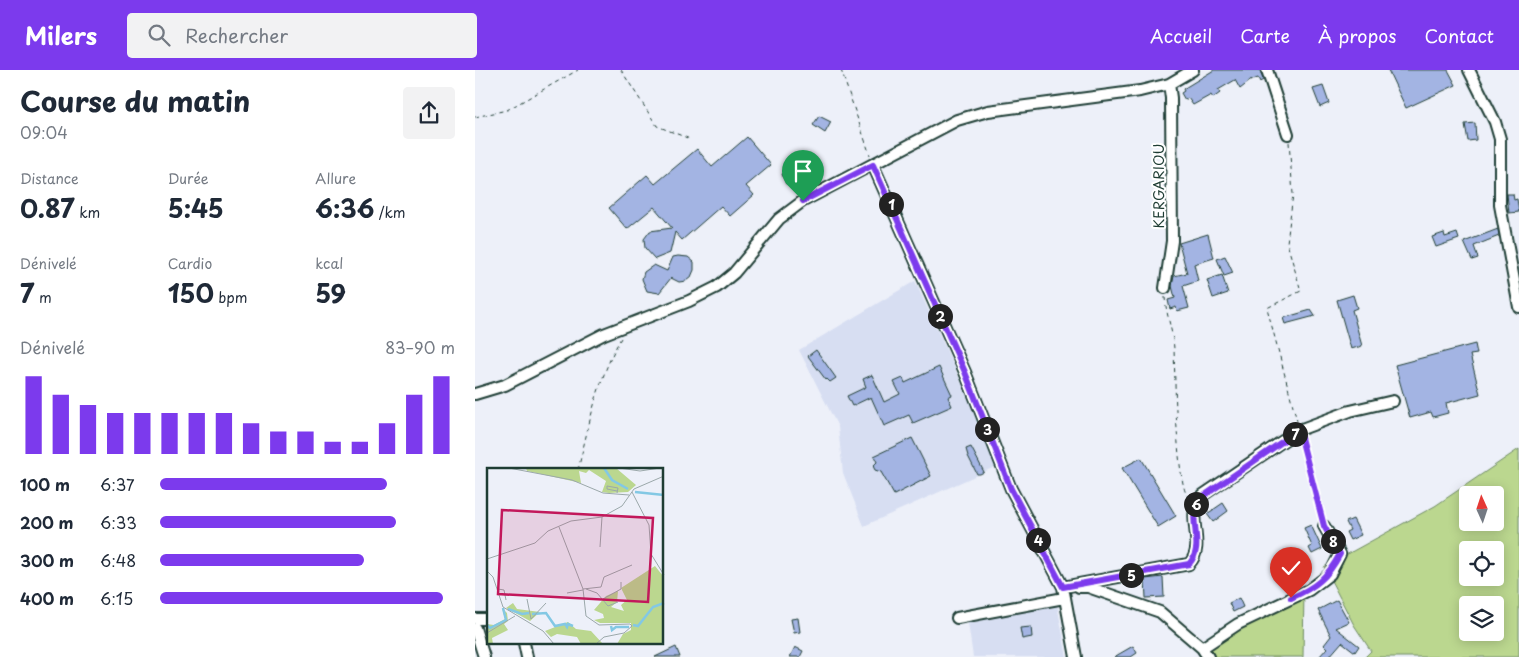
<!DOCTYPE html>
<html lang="fr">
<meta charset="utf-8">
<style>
body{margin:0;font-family:"Playpen Sans",sans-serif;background:#f2f2f3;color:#1f2937;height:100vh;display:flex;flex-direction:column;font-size:19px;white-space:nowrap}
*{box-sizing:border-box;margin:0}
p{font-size:16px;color:#747a83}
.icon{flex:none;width:28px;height:28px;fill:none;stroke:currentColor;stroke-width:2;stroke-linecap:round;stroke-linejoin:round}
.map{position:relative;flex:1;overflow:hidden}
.sheet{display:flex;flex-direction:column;background:#fff;width:475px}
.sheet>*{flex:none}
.needle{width:32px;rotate:357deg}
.buttons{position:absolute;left:984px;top:416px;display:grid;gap:10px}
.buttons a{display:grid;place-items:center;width:45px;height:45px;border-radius:5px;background:#fff;box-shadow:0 2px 12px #0003;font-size:25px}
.pin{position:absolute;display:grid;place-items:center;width:42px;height:42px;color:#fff;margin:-51px -21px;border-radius:50% 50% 50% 0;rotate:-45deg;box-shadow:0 0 5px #0007}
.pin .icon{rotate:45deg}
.km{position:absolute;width:25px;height:25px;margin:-12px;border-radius:50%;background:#222;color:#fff;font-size:14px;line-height:25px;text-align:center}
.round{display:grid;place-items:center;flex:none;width:52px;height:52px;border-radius:5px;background:#f2f2f3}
.summary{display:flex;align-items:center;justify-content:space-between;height:85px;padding:0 20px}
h1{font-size:28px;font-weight:700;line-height:38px}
.figures{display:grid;grid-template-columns:repeat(3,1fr);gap:8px;height:85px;padding:5px 20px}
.figures div{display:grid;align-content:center}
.figures b{font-size:25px;font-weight:700}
.figures small{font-size:14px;font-weight:400}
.figures p{font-size:14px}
.chart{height:140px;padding:10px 20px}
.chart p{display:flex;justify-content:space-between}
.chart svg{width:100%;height:90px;margin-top:5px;stroke:#7c3aed;stroke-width:6}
ul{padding:0 20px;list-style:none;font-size:16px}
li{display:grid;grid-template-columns:80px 60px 1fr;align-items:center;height:38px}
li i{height:12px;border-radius:6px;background:#7c3aed}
header{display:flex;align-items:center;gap:30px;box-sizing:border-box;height:70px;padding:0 25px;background:#7c3aed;color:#fff}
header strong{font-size:24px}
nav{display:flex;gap:28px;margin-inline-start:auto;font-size:18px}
.search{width:350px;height:45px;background:#f2f2f3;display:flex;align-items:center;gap:12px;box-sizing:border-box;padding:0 18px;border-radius:5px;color:#747a83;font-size:19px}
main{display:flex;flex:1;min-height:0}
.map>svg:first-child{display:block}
</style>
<header>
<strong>Milers</strong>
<div class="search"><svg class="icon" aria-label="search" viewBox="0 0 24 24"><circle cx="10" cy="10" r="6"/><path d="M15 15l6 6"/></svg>Rechercher</div>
<nav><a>Accueil</a><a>Carte</a><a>À propos</a><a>Contact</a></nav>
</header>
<main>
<section class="sheet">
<div class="summary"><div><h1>Course du matin</h1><p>09:04</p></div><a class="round"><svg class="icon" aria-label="share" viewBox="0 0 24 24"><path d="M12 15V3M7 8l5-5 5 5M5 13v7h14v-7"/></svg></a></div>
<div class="figures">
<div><p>Distance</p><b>0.87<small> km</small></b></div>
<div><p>Durée</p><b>5:45</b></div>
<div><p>Allure</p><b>6:36<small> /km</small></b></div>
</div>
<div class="figures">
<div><p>Dénivelé</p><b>7<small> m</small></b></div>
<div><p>Cardio</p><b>150<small> bpm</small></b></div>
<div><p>kcal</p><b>59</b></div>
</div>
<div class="chart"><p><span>Dénivelé</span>83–90 m</p>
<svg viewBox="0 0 160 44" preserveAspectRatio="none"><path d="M5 44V6M15 44V15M25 44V20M35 44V24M45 44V24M55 44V24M65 44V24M75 44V24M85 44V29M95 44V33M105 44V33M115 44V38M125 44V38M135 44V29M145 44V15M155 44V6"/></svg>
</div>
<ul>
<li><b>100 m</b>6:37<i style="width:77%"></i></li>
<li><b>200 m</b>6:33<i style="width:80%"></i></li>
<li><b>300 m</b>6:48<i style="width:69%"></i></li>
<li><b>400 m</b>6:15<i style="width:96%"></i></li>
</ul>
</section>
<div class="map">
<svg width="1044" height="587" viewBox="0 0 1044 587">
<rect width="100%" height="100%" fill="#edf0f9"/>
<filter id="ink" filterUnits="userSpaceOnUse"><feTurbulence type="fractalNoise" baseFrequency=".02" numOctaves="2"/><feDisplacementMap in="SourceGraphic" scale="10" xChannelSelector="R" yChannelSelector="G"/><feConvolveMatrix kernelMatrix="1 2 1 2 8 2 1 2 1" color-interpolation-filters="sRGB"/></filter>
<g filter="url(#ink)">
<path fill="#d7def2" d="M440,211L524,395L389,456L368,403L363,357L324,280Z
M582,534L592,587H498L493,553Z"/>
<path fill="#bbd78f" stroke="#6d8a62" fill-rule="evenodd" d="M1044,379V587H890L896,581L879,555L849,497L960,436ZM992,425H1020V452H992ZM992,480H1020V508H992ZM992,535H1020V562H992Z
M829,520L828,587H728L750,560Z"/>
<path fill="#a3b4e3" stroke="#1f3d34" d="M739,0H785L788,10L785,12L783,8L775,11L765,19L760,10L743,20L745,23L738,28L736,25L718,35L713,28L710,30L706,23L709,21L708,19Z
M913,0H973L981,15L931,38Z
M848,16L854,33L845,37L838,19Z
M344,46L356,52L350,63L338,55Z
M1000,53L1001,70L993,71L990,54Z
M272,67L296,95L271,116L279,125L255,146L246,136L207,170L200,162L195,183L180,189L170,178L169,169L175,161L197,158L179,137L152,159L134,138L172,105L180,114L222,79L237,97Z
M315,101L319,112L311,114L307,104Z
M1032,124H1038L1039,130L1042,129L1044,142L1034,143Z
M1023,159L1024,166L999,176L1003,188L997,190L989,172Z
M969,163L970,167L982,163L984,169L961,177L957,167Z
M733,164L739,188L719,194L723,211L708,216L714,238L702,241L701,237L695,239L693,230L700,228L697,216L699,206L712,203L704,173Z
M203,186L213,187L219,192V200L216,207L211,211L204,212L196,208L184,223L172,221L167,209L169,202L179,195L192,201L198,187Z
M750,186L758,203L749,206L742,189Z
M747,205L753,223L738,228L732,210Z
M878,225L882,238L877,240L887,276L876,279L862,230Z
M836,240L840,246L810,254L808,248Z
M1000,274L1002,284L995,285L1005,324L971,333L973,343L958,347L956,342L935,348L920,295Z
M341,280L361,308L355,312L352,309L351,310L333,286Z
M464,297L477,325L473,327L477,336L438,353L434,345L409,356L396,327L377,336L372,326L391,317L388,309L397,305L409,332L425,324L419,312L428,308L430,313Z
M437,368L456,406L419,425L406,402L400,400L398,396L402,392L399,386Z
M496,377L509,402L505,404H502L493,386L491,379Z
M666,388L701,446L683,457L647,398Z
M748,433L753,441L738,452L732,444Z
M878,449L886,465L875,470L871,462L875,460L871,452Z
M836,455L847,479L837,484L834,478L837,476L829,458Z
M688,507L689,527L671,528L670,509Z
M764,528L768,537L758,542L754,533Z
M862,530L874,552L861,558L884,576L880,582L867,572L854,587H844L852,578L849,575L856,566L843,540Z
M323,548L325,562L319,563L316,549Z
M556,557L557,567L547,569L545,558Z
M658,576L662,583L656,587H639Z
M201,577L205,587H180Z
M320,577L328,581L325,587H315Z"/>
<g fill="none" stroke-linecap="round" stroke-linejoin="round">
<defs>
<path id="minor" d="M792,0L813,64
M994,0L1020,52L1025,69V135L1044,237
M398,95L490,302L536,419L588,517L601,587
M690,218L697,171L696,28L694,14
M0,324L30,315L129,264L214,231L242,217L259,203L304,149L328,131L482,50L513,41L665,21L694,14L718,0
M588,517L714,494C733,474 707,445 728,425L824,360L875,341L918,331
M604,517H613L685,542L727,578L733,587
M482,548L589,528
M0,549H14
M0,558L9,587
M49,573L52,587
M727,578L763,554L834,520L855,504L865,484L849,456"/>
</defs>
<use href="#minor" stroke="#1f3d34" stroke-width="14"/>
<path stroke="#1f3d34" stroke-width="1" stroke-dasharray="4 4" stroke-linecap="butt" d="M146,0L182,56L215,69
M366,0L395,85
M0,47L32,40L103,0
M814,72L818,124L812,173L826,221L792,238L822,351
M690,227C691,245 698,261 699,279C700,304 701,413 713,427
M827,369L847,448
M103,400C114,354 123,308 146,268"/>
<use href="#minor" stroke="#fff" stroke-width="10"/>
</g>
</g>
<g fill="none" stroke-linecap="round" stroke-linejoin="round" filter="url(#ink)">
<defs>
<path id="route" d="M328,131L398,95L490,302L536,419L588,517L714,494C731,475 712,452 723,430L824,360L849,456L865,484C852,508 841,517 816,528"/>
</defs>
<use href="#route" stroke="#fff" stroke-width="10"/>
<use href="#route" stroke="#7c3aed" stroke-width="6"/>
</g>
<g text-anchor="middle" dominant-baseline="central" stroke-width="4" stroke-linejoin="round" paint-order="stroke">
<g font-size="14" fill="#1f3d34" stroke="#fff">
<text transform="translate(683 116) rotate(-90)">KERGARIOU</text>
</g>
</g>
<g transform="translate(12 398)">
<rect width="176" height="176" fill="#edf0f9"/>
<path d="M39,0H129L149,17L141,24L122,25L115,24L119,13L102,2L99,5L92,3L94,15L40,3ZM168,98L176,108V176H130L136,166L144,162V155H113L107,152L117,150L116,146L107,142L119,128L131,123L130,134L124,139L137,143L134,137L140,132L134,120ZM26,135L30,141L53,144L43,153L19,140ZM15,140L20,145L21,153L17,156L21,162L5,170L6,176H0V156L7,157L18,151ZM81,154L89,161L104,163L116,176H94L90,169L70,166L64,169L58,163Z" fill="#bbd78f"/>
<path fill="none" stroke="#83c8e4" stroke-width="2.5" d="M117,0L125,12L141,21M148,24L177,27M21,141L35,146L42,145M45,146L59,145L68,158L78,156L80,159L81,156L86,158M0,157L3,160L19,152L16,140M146,157L151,158L166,139L177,135M124,158L125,162L129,159H142"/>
<path fill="none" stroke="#9ba8aa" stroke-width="1" d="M22,0L85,12L116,25L142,27M132,0L153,3L173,0M145,24L162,57L164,86L177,107M130,25L131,20L120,18V21L130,23M72,59L96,121L99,148L112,157L143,156L145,158L137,165L117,169L109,176M113,79L115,49M0,91L48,75L61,63L84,53L115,49L135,38L147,21L177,8M0,103L6,109L16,139L56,163L67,176M11,121L17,122L19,132M96,121L114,119L117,109L145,97M99,121L110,125L121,138L131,134M80,125L96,122M40,131L44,151M116,131L134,121V114M44,151L59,135M0,165L28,148"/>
<path fill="#c2185b" fill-opacity="0.15" stroke="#c2185b" stroke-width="2.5" d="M15,42L166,50L161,134L11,126Z"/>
<rect width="176" height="176" fill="none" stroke="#1f3d34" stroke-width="2.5"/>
</g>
</svg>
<div class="buttons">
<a><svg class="needle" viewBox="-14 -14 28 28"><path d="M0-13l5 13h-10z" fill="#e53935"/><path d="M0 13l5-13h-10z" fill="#747a83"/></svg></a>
<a><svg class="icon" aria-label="locate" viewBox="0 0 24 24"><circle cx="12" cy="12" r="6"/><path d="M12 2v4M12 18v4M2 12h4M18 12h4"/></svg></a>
<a><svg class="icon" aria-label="layers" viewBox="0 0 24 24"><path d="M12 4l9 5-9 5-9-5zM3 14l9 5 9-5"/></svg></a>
</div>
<div class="pin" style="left:328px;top:131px;background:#1e9e55"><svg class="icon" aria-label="arrive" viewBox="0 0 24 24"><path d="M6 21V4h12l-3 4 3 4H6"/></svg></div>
<div class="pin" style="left:816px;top:528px;background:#d93025"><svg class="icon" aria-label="check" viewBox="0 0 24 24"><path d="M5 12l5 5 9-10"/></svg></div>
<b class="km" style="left:416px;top:134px">1</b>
<b class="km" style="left:465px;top:246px">2</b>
<b class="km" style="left:512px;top:359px">3</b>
<b class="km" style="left:563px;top:470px">4</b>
<b class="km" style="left:656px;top:505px">5</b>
<b class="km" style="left:721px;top:434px">6</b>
<b class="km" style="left:820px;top:364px">7</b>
<b class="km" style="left:858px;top:471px">8</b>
</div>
</main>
